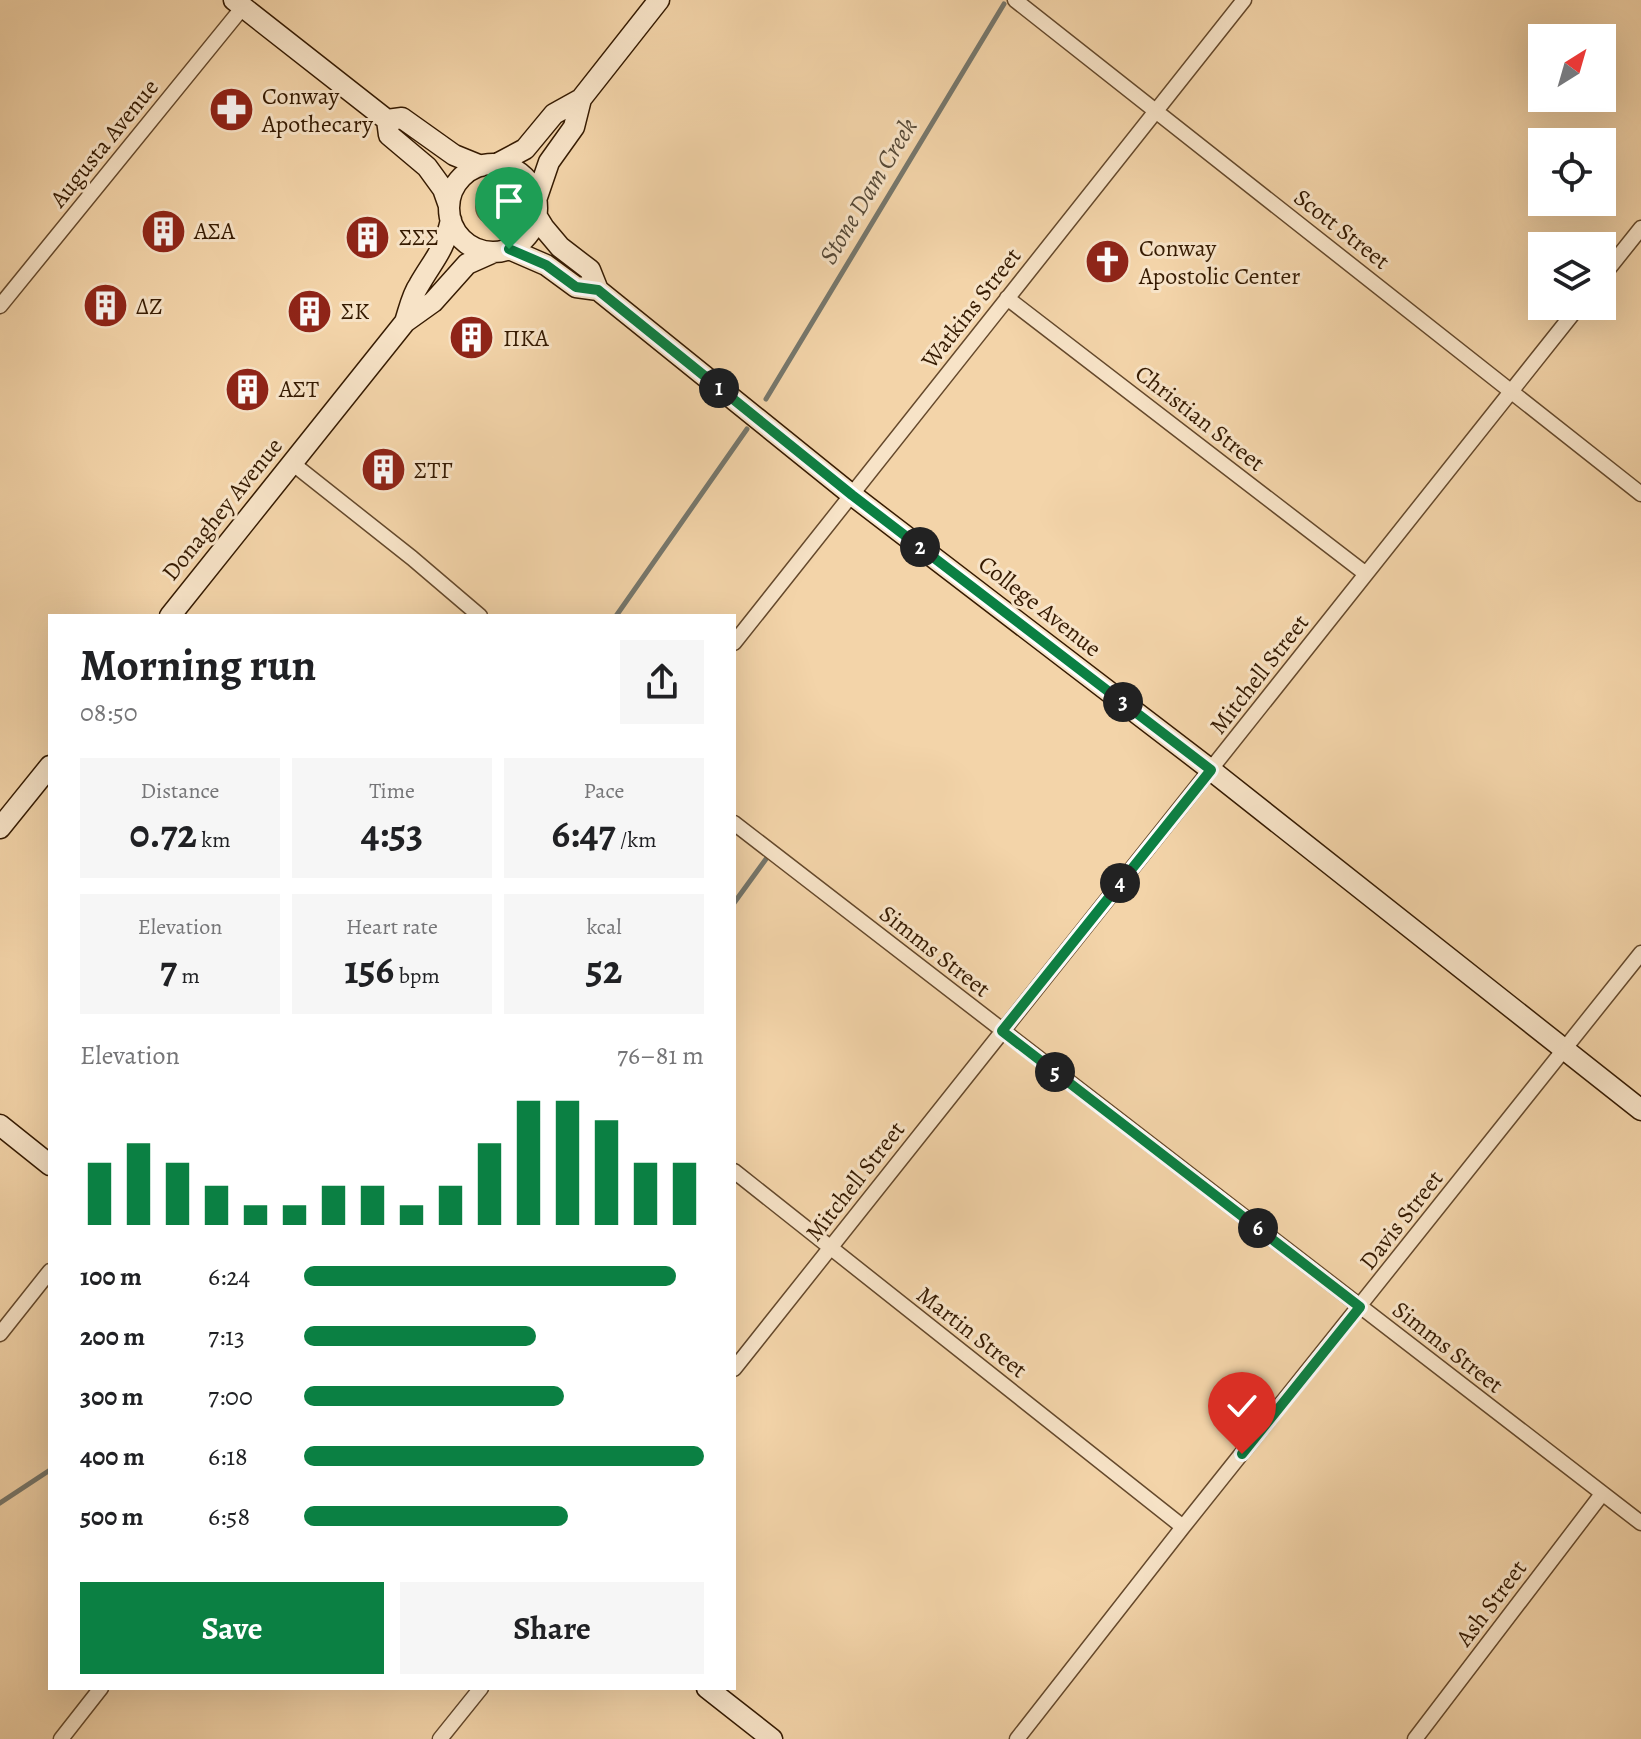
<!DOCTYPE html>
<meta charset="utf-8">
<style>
body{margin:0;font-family:Alegreya,serif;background:#f6f6f6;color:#202124;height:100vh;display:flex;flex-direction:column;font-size:30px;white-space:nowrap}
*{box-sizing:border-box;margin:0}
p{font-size:26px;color:#757577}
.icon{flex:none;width:44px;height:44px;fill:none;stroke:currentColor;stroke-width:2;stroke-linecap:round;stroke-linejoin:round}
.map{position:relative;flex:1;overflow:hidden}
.panel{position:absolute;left:48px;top:614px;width:688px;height:1076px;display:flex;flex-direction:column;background:#fff;border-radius:0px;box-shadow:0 8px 32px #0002}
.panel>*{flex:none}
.needle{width:52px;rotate:37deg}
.controls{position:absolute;left:1528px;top:24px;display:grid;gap:16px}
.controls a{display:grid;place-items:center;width:88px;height:88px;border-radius:0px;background:#fff;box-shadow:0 8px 32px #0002;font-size:40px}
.pin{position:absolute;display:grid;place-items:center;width:68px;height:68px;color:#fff;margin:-82px -34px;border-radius:50% 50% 50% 0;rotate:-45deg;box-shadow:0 0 8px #0007}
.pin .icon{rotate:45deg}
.km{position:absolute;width:40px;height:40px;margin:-20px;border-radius:50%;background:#222;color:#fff;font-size:22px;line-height:40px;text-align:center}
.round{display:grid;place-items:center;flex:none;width:84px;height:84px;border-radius:0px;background:#f6f6f6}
.overview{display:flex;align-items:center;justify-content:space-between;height:136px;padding:0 32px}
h1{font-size:44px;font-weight:600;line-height:60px}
.figures{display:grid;grid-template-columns:repeat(3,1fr);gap:12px;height:136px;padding:8px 32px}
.figures div{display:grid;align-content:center;border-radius:0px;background:#f6f6f6;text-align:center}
.figures b{font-size:40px;font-weight:600}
.figures small{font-size:22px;font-weight:400}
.figures p{font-size:22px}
.chart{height:224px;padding:16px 32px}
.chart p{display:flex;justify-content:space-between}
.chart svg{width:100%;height:144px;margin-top:8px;stroke:#0b8043;stroke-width:6}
.cta{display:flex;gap:16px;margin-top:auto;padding:16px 32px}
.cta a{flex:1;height:92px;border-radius:0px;background:#0b8043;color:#fff;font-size:32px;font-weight:600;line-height:92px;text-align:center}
.cta a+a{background:#f6f6f6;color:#202124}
ul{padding:0 32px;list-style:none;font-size:26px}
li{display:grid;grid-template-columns:128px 96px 1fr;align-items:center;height:60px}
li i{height:20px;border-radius:10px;background:#0b8043}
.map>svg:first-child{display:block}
</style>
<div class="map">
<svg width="1641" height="1739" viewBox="0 0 1641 1739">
<defs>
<pattern id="grass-tufts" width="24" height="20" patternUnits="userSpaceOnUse" patternTransform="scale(2)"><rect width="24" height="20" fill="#bebc86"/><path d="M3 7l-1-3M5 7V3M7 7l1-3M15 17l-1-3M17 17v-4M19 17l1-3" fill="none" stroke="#a4a172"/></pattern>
</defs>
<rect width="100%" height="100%" fill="#f3d4a9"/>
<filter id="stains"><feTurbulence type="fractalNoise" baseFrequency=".0025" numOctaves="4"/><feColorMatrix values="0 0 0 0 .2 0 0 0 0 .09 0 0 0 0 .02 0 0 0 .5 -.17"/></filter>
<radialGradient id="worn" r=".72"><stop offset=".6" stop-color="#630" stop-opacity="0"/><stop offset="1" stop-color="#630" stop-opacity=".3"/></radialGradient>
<path fill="url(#grass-tufts)" stroke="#7a6c44" stroke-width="2" d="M476 207a17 17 0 1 1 34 0a17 17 0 1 1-34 0Z"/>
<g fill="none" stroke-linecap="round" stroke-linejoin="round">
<path stroke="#76776c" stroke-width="5" d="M766,399L1004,4
M616,616L747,429
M734,903L766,859
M0,1503L50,1470"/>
<defs>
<path id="street" d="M1015,0L1641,494
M1602,277L1641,228
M1007,298L1366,574
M0,306L243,7
M292,463L412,558L480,616
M734,643L1244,0
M734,823L1641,1523
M734,1171L1183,1527
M0,1334L50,1271
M734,1369L1579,306
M61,1739L101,1688
M440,1739L481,1688
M1017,1739L1183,1527L1641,953
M1415,1739L1602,1494"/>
<path id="secondary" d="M234,0L387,120L389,135L427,167L443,189L449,206
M387,120L402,118L454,155L481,166
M449 208a44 44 0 1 1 88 0a44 44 0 1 1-88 0Z
M495,165L525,149L554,114L581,99L659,0
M536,200L549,162L574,127L581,99
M536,215L544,228L560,247L590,270L598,290L852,495L1211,770L1641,1110
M509,249L546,265L576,287L598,290
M405,322C409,310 412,295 419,285C434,259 444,251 451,220
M170,616L405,322L433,302L467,264L494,252
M0,828L50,766
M0,1125L50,1165
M707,1688L772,1739"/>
</defs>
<use href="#street" stroke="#65492c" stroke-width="17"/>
<use href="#secondary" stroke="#361b02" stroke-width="23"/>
<use href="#street" stroke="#f7e3c7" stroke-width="14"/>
<use href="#secondary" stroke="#f7e3c7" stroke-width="20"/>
</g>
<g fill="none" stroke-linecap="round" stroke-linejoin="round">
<defs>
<path id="route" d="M509,249L546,265L576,287L598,290L852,495L1211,770L1002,1031L1360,1307L1242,1454"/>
</defs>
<use href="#route" stroke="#fff" stroke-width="16"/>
<use href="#route" stroke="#0b8043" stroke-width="10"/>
</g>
<defs>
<symbol id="pharmacy-disc" viewBox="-11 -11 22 22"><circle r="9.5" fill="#8f2418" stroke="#f7e3c7"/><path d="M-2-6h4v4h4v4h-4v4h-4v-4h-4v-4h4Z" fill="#fff"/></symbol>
<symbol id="building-disc" viewBox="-11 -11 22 22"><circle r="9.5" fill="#8f2418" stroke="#f7e3c7"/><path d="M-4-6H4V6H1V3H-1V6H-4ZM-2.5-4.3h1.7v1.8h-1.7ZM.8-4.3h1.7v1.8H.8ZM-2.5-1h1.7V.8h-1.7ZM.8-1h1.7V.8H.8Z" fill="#fff"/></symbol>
<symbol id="church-disc" viewBox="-11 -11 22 22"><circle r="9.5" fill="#8f2418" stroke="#f7e3c7"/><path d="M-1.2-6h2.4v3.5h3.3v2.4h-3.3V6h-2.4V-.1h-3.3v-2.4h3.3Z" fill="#fff"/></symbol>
</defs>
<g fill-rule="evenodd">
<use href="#pharmacy-disc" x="206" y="84" width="51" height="51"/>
<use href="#building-disc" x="138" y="206" width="51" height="51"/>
<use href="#building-disc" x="342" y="212" width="51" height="51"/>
<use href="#church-disc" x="1082" y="236" width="51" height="51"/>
<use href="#building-disc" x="80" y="280" width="51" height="51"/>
<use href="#building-disc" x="284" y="286" width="51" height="51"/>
<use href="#building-disc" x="446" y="312" width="51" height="51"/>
<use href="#building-disc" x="222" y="364" width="51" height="51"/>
<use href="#building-disc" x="358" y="444" width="51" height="51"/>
</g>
<g text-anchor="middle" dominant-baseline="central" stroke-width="6" stroke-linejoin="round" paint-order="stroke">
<g font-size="24" fill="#361b02" stroke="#f7e3c7" text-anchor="start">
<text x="262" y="96">Conway<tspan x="262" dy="28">Apothecary</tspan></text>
<text x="194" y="231">ΑΣΑ</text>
<text x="399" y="237">ΣΣΣ</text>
<text x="1139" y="248">Conway<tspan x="1139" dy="28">Apostolic Center</tspan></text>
<text x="136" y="306">ΔΖ</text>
<text x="341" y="311">ΣΚ</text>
<text x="503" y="338">ΠΚΑ</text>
<text x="279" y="389">ΑΣΤ</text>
<text x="414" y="470">ΣΤΓ</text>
</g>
<g font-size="24" fill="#361b02" stroke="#f7e3c7">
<text transform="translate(104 143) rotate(-51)">Augusta Avenue</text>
<text transform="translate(1342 229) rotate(38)">Scott Street</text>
<text transform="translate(971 308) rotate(-52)">Watkins Street</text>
<text transform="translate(1200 418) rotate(38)">Christian Street</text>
<text transform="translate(222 509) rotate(-51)">Donaghey Avenue</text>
<text transform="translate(1040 606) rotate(38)">College Avenue</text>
<text transform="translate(1259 674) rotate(-52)">Mitchell Street</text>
<text transform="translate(935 951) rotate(38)">Simms Street</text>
<text transform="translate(855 1181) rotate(-52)">Mitchell Street</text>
<text transform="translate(1401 1220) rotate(-52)">Davis Street</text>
<text transform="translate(972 1332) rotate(38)">Martin Street</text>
<text transform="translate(1448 1347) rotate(38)">Simms Street</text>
<text transform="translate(1491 1603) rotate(-53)">Ash Street</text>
</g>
<g font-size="26" font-style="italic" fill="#564937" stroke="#f7e3c7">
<text transform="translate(868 191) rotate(-59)">Stone Dam Creek</text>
</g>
</g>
<rect width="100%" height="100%" filter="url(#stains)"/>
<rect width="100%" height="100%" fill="url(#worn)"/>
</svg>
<div class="controls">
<a><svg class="needle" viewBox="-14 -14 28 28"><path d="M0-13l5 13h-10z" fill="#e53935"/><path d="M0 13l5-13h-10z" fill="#757577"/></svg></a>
<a><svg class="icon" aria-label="locate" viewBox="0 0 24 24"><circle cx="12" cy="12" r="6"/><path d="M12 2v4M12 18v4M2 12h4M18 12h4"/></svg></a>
<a><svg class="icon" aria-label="layers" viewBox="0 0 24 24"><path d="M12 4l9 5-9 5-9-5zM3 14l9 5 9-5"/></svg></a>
</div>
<div class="pin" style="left:509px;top:249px;background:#1e9e55"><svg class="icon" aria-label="arrive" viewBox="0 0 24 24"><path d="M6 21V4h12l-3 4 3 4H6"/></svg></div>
<div class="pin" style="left:1242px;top:1454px;background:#d93025"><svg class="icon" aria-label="check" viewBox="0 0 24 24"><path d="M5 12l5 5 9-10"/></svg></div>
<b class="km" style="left:719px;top:388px">1</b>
<b class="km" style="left:920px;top:547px">2</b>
<b class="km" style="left:1123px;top:702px">3</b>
<b class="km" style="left:1120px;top:883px">4</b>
<b class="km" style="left:1055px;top:1072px">5</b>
<b class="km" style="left:1258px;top:1228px">6</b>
<section class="panel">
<div class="overview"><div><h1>Morning run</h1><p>08:50</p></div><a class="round"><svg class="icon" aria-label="share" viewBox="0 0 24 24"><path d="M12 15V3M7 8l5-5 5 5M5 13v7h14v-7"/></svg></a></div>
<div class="figures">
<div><p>Distance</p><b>0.72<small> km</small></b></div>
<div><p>Time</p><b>4:53</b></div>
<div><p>Pace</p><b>6:47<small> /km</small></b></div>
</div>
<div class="figures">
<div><p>Elevation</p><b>7<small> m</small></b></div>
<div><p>Heart rate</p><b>156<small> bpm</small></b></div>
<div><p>kcal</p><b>52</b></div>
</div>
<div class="chart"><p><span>Elevation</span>76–81 m</p>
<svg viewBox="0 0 160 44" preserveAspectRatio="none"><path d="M5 44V25M15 44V19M25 44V25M35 44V32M45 44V38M55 44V38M65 44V32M75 44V32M85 44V38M95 44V32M105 44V19M115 44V6M125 44V6M135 44V12M145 44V25M155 44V25"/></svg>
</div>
<ul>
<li><b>100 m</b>6:24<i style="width:93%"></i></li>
<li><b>200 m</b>7:13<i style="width:58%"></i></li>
<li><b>300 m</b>7:00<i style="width:65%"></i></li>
<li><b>400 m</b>6:18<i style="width:100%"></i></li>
<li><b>500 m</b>6:58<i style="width:66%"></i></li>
</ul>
<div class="cta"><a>Save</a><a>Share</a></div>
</section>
</div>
